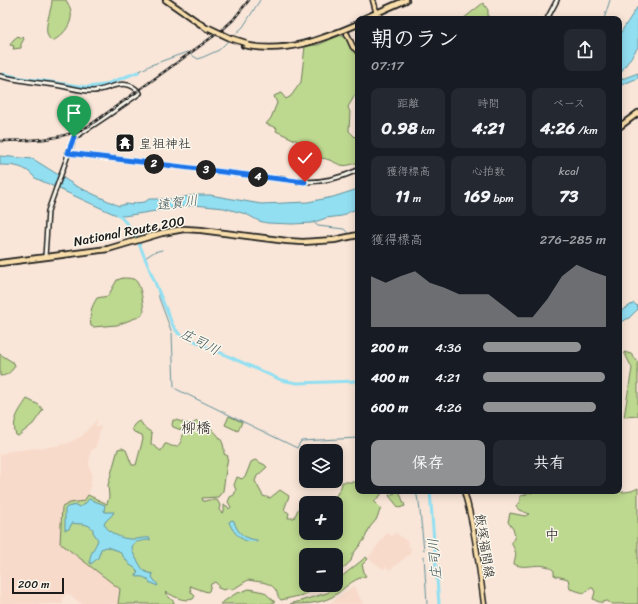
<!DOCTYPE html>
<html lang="ja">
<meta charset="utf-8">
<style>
body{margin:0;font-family:Sriracha,"Klee One",sans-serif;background:#242831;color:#f1f3f6;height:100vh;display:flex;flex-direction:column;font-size:15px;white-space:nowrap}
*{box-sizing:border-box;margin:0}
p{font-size:13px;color:#9ea1a6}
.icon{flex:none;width:22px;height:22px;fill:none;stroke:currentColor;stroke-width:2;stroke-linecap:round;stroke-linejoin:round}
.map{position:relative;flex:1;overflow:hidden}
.side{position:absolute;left:355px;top:16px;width:267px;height:478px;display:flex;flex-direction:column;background:#171b24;border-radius:8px;box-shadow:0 2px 10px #0003}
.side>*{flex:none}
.tools{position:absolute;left:299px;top:444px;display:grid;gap:8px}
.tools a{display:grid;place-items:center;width:44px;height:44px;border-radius:8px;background:#171b24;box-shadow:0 2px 10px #0003;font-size:20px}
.scale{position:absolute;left:12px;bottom:10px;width:52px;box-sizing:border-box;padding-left:4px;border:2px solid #1c1c1c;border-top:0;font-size:11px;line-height:14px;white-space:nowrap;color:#1c1c1c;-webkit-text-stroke:3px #fbf7ec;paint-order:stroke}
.pin{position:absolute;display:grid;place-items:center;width:34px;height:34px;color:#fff;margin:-41px -17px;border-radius:50% 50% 50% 0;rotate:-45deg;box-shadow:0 0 4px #0007}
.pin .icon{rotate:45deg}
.km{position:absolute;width:20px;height:20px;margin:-10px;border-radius:50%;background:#222;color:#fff;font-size:11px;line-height:20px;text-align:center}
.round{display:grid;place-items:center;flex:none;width:42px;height:42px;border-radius:8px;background:#242831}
.headline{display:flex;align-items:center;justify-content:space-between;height:68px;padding:0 16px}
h1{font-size:22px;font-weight:700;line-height:30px}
.stats{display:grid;grid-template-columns:repeat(3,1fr);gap:6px;height:68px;padding:4px 16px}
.stats div{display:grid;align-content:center;border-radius:8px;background:#242831;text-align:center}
.stats b{font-size:17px;font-weight:700}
.stats small{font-size:11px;font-weight:400}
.stats p{font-size:11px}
.chart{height:112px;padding:8px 16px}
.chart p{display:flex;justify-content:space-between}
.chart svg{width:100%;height:72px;margin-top:4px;fill:#919294;opacity:.7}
.cta{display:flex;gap:8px;margin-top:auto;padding:8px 16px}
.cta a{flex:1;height:46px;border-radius:8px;background:#919294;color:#fff;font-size:16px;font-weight:700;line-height:46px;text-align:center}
.cta a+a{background:#242831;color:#f1f3f6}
ul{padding:0 16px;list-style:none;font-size:13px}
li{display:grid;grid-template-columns:64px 48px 1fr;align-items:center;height:30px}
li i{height:10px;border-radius:5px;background:#919294}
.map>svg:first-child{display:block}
</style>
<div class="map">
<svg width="638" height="604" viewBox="0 0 638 604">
<rect width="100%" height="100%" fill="#f9e6d8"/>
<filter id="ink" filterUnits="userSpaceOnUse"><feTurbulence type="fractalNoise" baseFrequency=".025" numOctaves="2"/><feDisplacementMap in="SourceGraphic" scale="8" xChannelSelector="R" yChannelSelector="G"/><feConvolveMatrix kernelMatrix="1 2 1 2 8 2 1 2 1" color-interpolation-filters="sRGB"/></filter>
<g filter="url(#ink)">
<path fill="#f8daca" d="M97,419L96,426L101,427L96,447L91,451L89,464L92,474L89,494L84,501L77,502L62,527L60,543L120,589L118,604H82L67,593L63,598V604H0V455L9,451L56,446L68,443L82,436Z
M395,532L408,542L409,547H411L410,554L390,570L386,567L383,569L368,558L387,533L393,536Z
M354,585L363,604H328L337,599Z"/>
<path fill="#bdd88f" stroke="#6c7a56" d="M52,0H66C68,4 71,8 71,12C73,24 62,37 52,41C40,33 52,11 52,0Z
M483,3L488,10V19H463Z
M340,35L346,38L350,47L358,54V90L348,107L350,112L349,131L355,137L358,138V162C338,171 338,160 321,158C317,157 312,159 308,160L310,155V150L306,145L276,131L277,128L266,124L271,118L277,103L274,96L281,93L286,99L291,96L301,82L305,46L307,45H318Z
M18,36L20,38L22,36L24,39L21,44V48L13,49L14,46L10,45L13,40Z
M123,278C126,278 130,278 133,279C141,281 143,304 144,311L141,316L117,325L93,327L91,326C89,315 91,307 97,298L108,296L117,280Z
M624,352L631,354L638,362V416L624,417L632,368Z
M0,354L14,363L15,366C11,372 7,376 0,376Z
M27,399L39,405L43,410L33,424L18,436L16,435C11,421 19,411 27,399Z
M229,416L242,422L238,431L225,425Z
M173,420H176L191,425L197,421L204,428L210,427C218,436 225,440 224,454L228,456L223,491L218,497L202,498L203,501H205L208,500H217L220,505L219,510L222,513L224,512V505L227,506L229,509L231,507L228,502L230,497L234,495L236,490L234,485L237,477L242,479L246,475L251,462L255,460L265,465L267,467L257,476L255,481L263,496L270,498L280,490L289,496L284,510L289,513L288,518H294L303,499L307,503H306V533H336V503H332L341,487L342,482H358V491H381V495L374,501L381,508L376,520L370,527L364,540L353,554L351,561L336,575V555H306V585H326L303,595L281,600C277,597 278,593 275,589C269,581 257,582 248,580L232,590L229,588L224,590L218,588V585L215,582L211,584L209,591L207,592L190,586L191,592L195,596L193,599C183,602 175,597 166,592L165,593L174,602V604H118L120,589L60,543L62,507L70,503L84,501L88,495L107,504L109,497L108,485L118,449L122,448L126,450L132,465H136L143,439L142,435L134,432L132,429C133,425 136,422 140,421L145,428L152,433L151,444L161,451L165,444H167C180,451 181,442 184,431L173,427L172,425Z
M638,488V604H611L608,601C600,602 602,604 593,599L595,592L593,588H591L584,593L570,589L568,579L556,576L554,575V571C543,559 526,571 514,564C514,560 517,554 515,551C512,542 510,546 515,536L513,529L508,522L510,513L525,516L529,514L519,510L516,506L520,501V496L525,495L529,492L532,493L533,491H616C622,493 632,492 638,488Z
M394,491H399L405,506L399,508L390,497L389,495L395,493Z
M366,557L368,559L362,565L364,571L363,572L366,576C350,580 345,589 332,597C318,604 305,604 290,604L327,593L337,586L338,580L340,578Z
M249,589L264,592L275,602L270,604H220L235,594Z"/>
<path fill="#92dff2" stroke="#63919c" d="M638,6V47L619,75V35Z
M638,73V78L619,86V80Z
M0,156L33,159L76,186L119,206L126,204L132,205L134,203L145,202L149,199H170L196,195H210L261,204L308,202L333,197L358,189V209L351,211L342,216L326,218L312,223L292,224L267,223L259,221L246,214L224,208L194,205L124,216L114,214L35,178C26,166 14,165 0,165Z
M634,303L638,307V309L629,318L620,322L619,312Z
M89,499L105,505L104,511L105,512H114C112,517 106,519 104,524C109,533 121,539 131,539C138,540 142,537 150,538V540C133,541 127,544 137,560C143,569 142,572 153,574L152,577L158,585L157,586L152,583H150C148,578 142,576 137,577L136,575L138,573L135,568L130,565L119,551L107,547L101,549L98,558L91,564L90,563C89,554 95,548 98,540L93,532V529C86,522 81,525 72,523L69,529L65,530V509L67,507L76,505L79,507L84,505Z
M232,520L234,521C237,533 245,539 257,540V542C254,541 250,542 247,541C239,539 231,529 229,522Z"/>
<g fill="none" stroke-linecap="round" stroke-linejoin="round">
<path stroke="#63919c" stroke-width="1" d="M604,19L610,0
M232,37L243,27L260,0
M138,72L151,65L187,52L198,59L201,58L219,50L229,40
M313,222L318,226L344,229L348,233
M145,258L154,252L162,250
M158,291L159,298L172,333L174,387
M176,389L297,448L301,441L358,438
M416,491L418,501
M419,502L424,550
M424,556L427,604"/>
<path stroke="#92dff2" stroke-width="3" d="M1,75L3,74L22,78L87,87L104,85L138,72
M117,213L129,226L135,234L173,326L179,334L281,380L297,383L358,381
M430,491L439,604"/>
<defs>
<path id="secondary" d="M547,19L557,0
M0,76C20,81 40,83 61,86C72,88 83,92 94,91C110,89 127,76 140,93L107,116L74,138L48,211L45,257
M68,153L305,182C323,182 341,178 358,170"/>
<path id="primary" d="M373,0L376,11
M380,16V19
M347,34L353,47L358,51
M464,491C475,528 479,566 484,604"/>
<path id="trunk" d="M166,0L209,30
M363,19L406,0
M244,45C285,54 321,40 358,24
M619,127L638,113
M0,263L108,249L162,233L184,229L201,230L287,241L303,242L334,240L358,235"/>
</defs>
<use href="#secondary" stroke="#1c1c1c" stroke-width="6"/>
<use href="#primary" stroke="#1c1c1c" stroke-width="7"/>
<use href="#trunk" stroke="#1c1c1c" stroke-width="8"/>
<use href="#secondary" stroke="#fbf7ec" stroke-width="3"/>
<use href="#primary" stroke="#f9deab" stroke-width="4"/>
<use href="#trunk" stroke="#f9deab" stroke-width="4.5"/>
<defs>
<path id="rail" d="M0,141C33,140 59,141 89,126L222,30L233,20L249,0"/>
</defs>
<use href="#rail" stroke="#1c1c1c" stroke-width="2.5"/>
<use href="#rail" stroke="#fbf7ec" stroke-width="1" stroke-dasharray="3" stroke-linecap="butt"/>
<defs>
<path id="trunk-bridge" d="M209,28L230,38L246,43"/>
</defs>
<use href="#trunk-bridge" stroke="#1c1c1c" stroke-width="8" stroke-linecap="butt"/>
<use href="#trunk-bridge" stroke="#f9deab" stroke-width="4.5"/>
</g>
</g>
<g fill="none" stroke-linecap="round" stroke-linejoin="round" filter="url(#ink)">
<defs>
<path id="route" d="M74,137L68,153L305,182"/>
</defs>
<use href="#route" stroke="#fff" stroke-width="8"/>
<use href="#route" stroke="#1a73e8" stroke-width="5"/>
</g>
<defs>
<symbol id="temple-square" viewBox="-11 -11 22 22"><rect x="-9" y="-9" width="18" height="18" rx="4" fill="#1c1c1c" stroke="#fbf7ec"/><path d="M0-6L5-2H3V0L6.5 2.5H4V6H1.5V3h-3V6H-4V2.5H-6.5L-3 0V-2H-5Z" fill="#fff"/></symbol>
</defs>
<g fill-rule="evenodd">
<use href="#temple-square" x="114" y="132" width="22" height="22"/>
</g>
<g text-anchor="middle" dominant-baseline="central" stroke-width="3" stroke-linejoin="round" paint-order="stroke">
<g font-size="13" fill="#1c1c1c" stroke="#fbf7ec" text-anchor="start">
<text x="139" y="143">皇祖神社</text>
</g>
<g font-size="13" fill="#1c1c1c" stroke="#fbf7ec">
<text transform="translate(129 231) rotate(-11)">National Route 200</text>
<text transform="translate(485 546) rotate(81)">飯塚福間線</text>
</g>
<g font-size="14" font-style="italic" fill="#3f565c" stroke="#fbf7ec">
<text transform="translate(177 203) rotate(-7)">遠賀川</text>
<text transform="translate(200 342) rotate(27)">庄司川</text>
<text transform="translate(435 559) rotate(-95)">庄司川</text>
</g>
<g font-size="15" fill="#1c1c1c" stroke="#fbf7ec">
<text x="196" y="428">柳橋</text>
<text x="552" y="535">中</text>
</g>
</g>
</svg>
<div class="tools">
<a><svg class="icon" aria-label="layers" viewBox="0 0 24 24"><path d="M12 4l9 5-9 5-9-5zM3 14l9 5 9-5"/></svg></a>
<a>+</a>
<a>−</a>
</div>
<div class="scale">200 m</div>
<div class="pin" style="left:74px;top:137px;background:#1e9e55"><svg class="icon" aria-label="arrive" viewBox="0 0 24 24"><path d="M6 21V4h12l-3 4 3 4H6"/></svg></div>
<div class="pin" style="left:305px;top:182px;background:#d93025"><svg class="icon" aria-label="check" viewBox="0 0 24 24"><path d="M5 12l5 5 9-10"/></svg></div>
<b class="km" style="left:154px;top:164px">2</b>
<b class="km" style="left:206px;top:170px">3</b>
<b class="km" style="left:258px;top:177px">4</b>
<section class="side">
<div class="headline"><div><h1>朝のラン</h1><p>07:17</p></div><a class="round"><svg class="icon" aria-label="share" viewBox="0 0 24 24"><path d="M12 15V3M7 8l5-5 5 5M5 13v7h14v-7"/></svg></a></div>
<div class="stats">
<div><p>距離</p><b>0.98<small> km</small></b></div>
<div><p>時間</p><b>4:21</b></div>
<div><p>ペース</p><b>4:26<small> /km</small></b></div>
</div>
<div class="stats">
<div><p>獲得標高</p><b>11<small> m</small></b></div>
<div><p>心拍数</p><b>169<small> bpm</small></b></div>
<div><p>kcal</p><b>73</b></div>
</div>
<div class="chart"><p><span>獲得標高</span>276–285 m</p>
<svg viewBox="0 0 160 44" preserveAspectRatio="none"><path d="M0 44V13L10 17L20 13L30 10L40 17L50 20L60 24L70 24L80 24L90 31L100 38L110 38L120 27L130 13L140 6L150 10L160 13V44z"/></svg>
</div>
<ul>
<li><b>200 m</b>4:36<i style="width:80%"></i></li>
<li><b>400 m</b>4:21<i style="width:99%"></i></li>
<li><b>600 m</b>4:26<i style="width:92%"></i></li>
</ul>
<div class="cta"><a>保存</a><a>共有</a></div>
</section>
</div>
